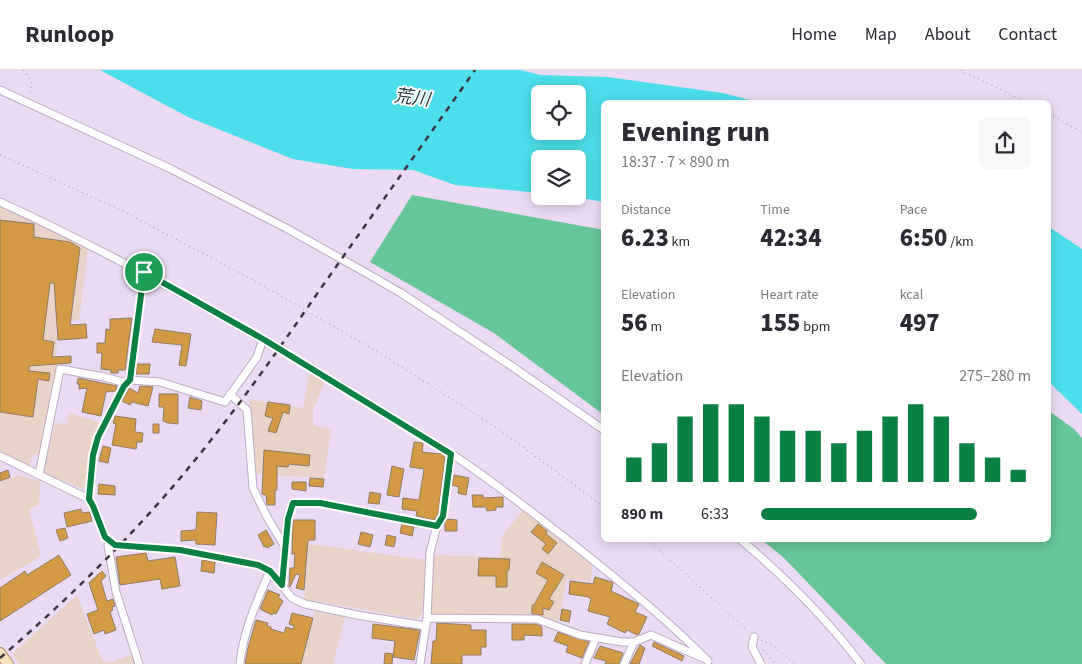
<!DOCTYPE html>
<meta charset="utf-8">
<style>
body{margin:0;font-family:"Source Sans 3","Noto Sans JP",sans-serif;background:#f7f7f7;color:#2b2b33;height:100vh;display:flex;flex-direction:column;font-size:19px;white-space:nowrap}
*{box-sizing:border-box;margin:0}
p{font-size:16px;color:#7c7c81}
.icon{flex:none;width:28px;height:28px;fill:none;stroke:currentColor;stroke-width:2;stroke-linecap:round;stroke-linejoin:round}
.map{position:relative;flex:1;overflow:hidden}
.panel{position:absolute;left:601px;top:30px;width:450px;height:442px;display:flex;flex-direction:column;background:#fff;border-radius:8px;box-shadow:0 2px 12px #0003}
.panel>*{flex:none}
.fabs{position:absolute;left:531px;top:15px;display:grid;gap:10px}
.fabs a{display:grid;place-items:center;width:55px;height:55px;border-radius:8px;background:#fff;box-shadow:0 2px 12px #0003;font-size:25px}
.pin{position:absolute;display:grid;place-items:center;width:42px;height:42px;color:#fff;margin:-21px;border:2px solid #fff;border-radius:50%;box-shadow:0 1px 5px #0007}
.round{display:grid;place-items:center;flex:none;width:52px;height:52px;border-radius:8px;background:#f7f7f7}
.headline{display:flex;align-items:center;justify-content:space-between;height:85px;padding:0 20px}
h1{font-size:28px;font-weight:800;line-height:38px}
.metrics{display:grid;grid-template-columns:repeat(3,1fr);gap:8px;height:85px;padding:5px 20px}
.metrics div{display:grid;align-content:center}
.metrics b{font-size:25px;font-weight:800}
.metrics small{font-size:14px;font-weight:400}
.metrics p{font-size:14px}
.chart{height:140px;padding:10px 20px}
.chart p{display:flex;justify-content:space-between}
.chart svg{width:100%;height:90px;margin-top:5px;stroke:#0b8043;stroke-width:6}
ul{padding:0 20px;list-style:none;font-size:16px}
li{display:grid;grid-template-columns:80px 60px 1fr;align-items:center;height:38px}
li i{height:12px;border-radius:6px;background:#0b8043}
header{display:flex;align-items:center;gap:30px;box-sizing:border-box;height:70px;padding:0 25px;background:#fff;border-bottom:1px solid #e1e1e2}
header strong{font-size:24px}
nav{display:flex;gap:28px;margin-inline-start:auto;font-size:18px}
.map>svg:first-child{display:block}
</style>
<header>
<strong>Runloop</strong>
<nav><a>Home</a><a>Map</a><a>About</a><a>Contact</a></nav>
</header>
<div class="map">
<svg width="1082" height="594" viewBox="0 0 1082 594">
<rect width="100%" height="100%" fill="#ebdaf3"/>
<path fill="#e9d2c7" d="M0,137L88,178L79,250L56,254L57,301L40,386L33,384L29,397L0,381Z
M310,301L325,310L313,340V355L331,359L324,408L254,404L249,335L250,329L303,338Z
M69,343L102,353L89,418L86,420L43,403L55,353L67,354Z
M18,405L40,411L39,434L29,440L41,486L2,509L0,506V412Z
M524,439L592,495L591,512L567,509L558,552L537,545H430L432,485L500,487L502,470L505,462Z
M309,474L427,490L422,544L417,549L304,529Z
M77,525L102,590L110,593L133,584L137,594H19L12,584Z
M315,541L345,547L333,594H302Z"/>
<path fill="#66c697" d="M412,125L604,160V345L494,263L370,192Z
M1049,341L1074,359L1082,368V594H886L784,488L762,470H1049Z"/>
<path fill="#4bdfeb" fill-rule="evenodd" d="M100,0H521L540,5L607,7L723,23L757,32H604V132L570,126H578V89H540V123L455,115L413,100L353,99L293,89L188,47ZM540,24H578V61H540Z
M1049,157L1082,179V344L1049,312Z"/>
<path fill="#d49944" stroke="#8e7d67" d="M0,150L34,154V167L70,172L80,178L70,255L86,254L87,268L58,270L54,213H50L43,270L54,272L52,287L71,286V293L29,296V301L50,303L49,311L38,309L33,347L0,342Z
M132,248L125,300H118V303H111V300L101,299L102,283H97V273H105L106,259L110,260V249Z
M155,259L191,264L186,296L179,295L182,275L152,272Z
M137,294H150L149,304H136Z
M78,308L117,316L116,321L106,322L101,346L82,342L87,318L79,319V314H77Z
M140,316L153,317L148,336L132,332L130,335L122,331L129,318L138,323Z
M159,324H178V354L168,353L163,351L164,337H159Z
M190,327L202,331L201,340L188,338Z
M268,332L290,335L289,344L283,342L276,363L268,361L273,348L265,346Z
M115,346L136,349L135,362L143,363L142,372H137L136,379L112,375L116,354L113,353Z
M153,354H159V363H153Z
M414,372L423,373L422,382L440,384V383L445,386L438,444L434,450L416,446L417,441L402,439L403,428L419,430L420,424L424,399L410,397Z
M103,376L111,378L108,393L99,391Z
M264,380L310,385L309,396L289,394L288,397L277,396V420H275V435H267L266,425L262,424Z
M392,396L404,399L399,427L387,425Z
M8,400L10,407L0,411V403Z
M454,405L469,408L466,425L458,423L459,417L452,415Z
M310,408L324,409L323,417L309,416Z
M292,412H306V421L292,419Z
M99,414L115,416V425L98,424Z
M370,422L381,424L379,434L368,433Z
M472,425H483V428L503,427V437H496V440L487,441L486,437H473Z
M81,439L82,443L90,442L92,451L67,457L64,443Z
M197,442L217,443L215,475L196,474V470L181,471V461L196,460Z
M447,449L457,450V461H445V453Z
M293,450H315V470H308L304,520L296,518L300,505L296,504L290,517L289,516L290,498H294L295,484H292Z
M402,454L414,457L412,466L400,463Z
M538,454L547,461L546,464L557,473L548,484L542,479L546,474L531,462Z
M65,458L68,468L60,471L56,460Z
M266,460L274,474L267,478L266,476L264,477L258,465Z
M361,462L373,465L370,477L358,474Z
M387,465L396,467L394,477L385,475Z
M146,483L148,491L175,487L180,516L162,519L160,509L120,515L116,487Z
M59,485L71,505L0,551V518L25,501L27,505Z
M479,488L510,489L509,500H507V517H496V506H478Z
M202,490L215,492L214,503L201,501Z
M542,492L564,505L549,529L554,532L549,540L543,538V545L532,544V535H534L548,510L536,503Z
M102,501L106,506L101,511L107,531L113,529L115,536L112,537L113,540L110,542L116,560L105,564L104,560L94,564L87,544L98,540L89,513Z
M595,507L612,512L613,513L611,521L639,534L635,542L647,547L639,564L637,565L627,560L625,563L607,554L610,547L588,541L591,529L589,528V527L569,524L570,511L593,514Z
M268,520L280,525L278,527L283,531L276,544L273,543L272,545L260,539Z
M562,539L571,541L569,552L560,550Z
M292,543L313,548L301,594H245L248,578L256,550L268,553L267,556L271,557V559L284,563L286,557L293,559L294,556L289,554Z
M437,553L471,555V560H486V577H481V585H462V594H431L433,571H436Z
M373,554L420,560L414,590L393,587L395,571L372,568Z
M512,554H536L542,557V566L524,565V570H512Z
M558,562L589,572L582,588L566,582L568,576L554,571Z
M654,572L684,586L682,591L652,576Z
M640,575L645,578L639,594H630Z
M600,576L623,583L619,594H605L606,591L594,588Z
M385,583L393,584L392,594H384Z"/>
<g fill="none" stroke-linecap="round" stroke-linejoin="round">
<defs>
<path id="street" d="M0,20L171,99L286,158L361,200L401,223L507,293L604,360
M0,132C118,186 230,249 341,316C377,339 414,360 450,383C492,410 533,443 573,474C619,511 666,548 708,591
M129,310L160,312L225,332L257,287L263,269
M230,324L247,340L253,418L267,447L282,472L286,473
M0,386L89,429L93,436L105,467L115,475L180,480L258,495L270,501L292,528L305,534L357,545L426,556
M39,405L60,299L104,307L126,313
M89,429L93,385L98,367L124,316L129,310L144,202
M371,443L437,456
M741,470C785,507 826,548 861,594
M109,472L108,475L116,522L139,594
M282,515L287,449L293,433H320
M427,548L537,549L580,565L622,572H634L651,565L703,588
M754,567L752,577L761,594
M240,594C243,561 257,531 270,501
M420,594L427,548L430,482L437,456L443,446L451,384
M585,594L596,568
M624,594L634,572"/>
<path id="primary" d="M0,583L8,594"/>
</defs>
<use href="#street" stroke="#bbaac2" stroke-width="9"/>
<use href="#primary" stroke="#a88f68" stroke-width="12"/>
<path stroke="#9b8ea0" stroke-width="1" stroke-dasharray="1 4" stroke-linecap="butt" d="M23,0L32,13L30,23L28,25
M960,0L1026,32
M1049,44L1082,62
M0,85L123,141L253,210L378,282L497,358L604,437
M328,435L363,442
M648,470L748,561
M761,570L774,576L795,594
M763,580L776,594"/>
<use href="#street" stroke="#fff" stroke-width="7"/>
<use href="#primary" stroke="#f5e0b9" stroke-width="10"/>
<path stroke="#3c353f" stroke-width="2.5" stroke-dasharray="6 6" stroke-linecap="butt" d="M0,588C58,538 113,485 163,428C220,363 270,292 319,221C371,147 423,74 475,0"/>
</g>
<g fill="none" stroke-linecap="round" stroke-linejoin="round">
<defs>
<path id="route" d="M144,202L263,269L451,384L443,446L437,456L320,433H293L288,449L282,515L270,501L258,495L180,480L115,475L105,467L93,436L89,429L93,385L98,367L124,316L130,310Z"/>
</defs>
<use href="#route" stroke="#fff" stroke-width="10"/>
<use href="#route" stroke="#0b8043" stroke-width="6"/>
</g>
<g text-anchor="middle" dominant-baseline="central" stroke-width="4" stroke-linejoin="round" paint-order="stroke">
<g font-size="18" font-style="italic" fill="#213a3c" stroke="#fff">
<text transform="translate(412 28) rotate(7)">荒川</text>
</g>
</g>
</svg>
<div class="fabs">
<a><svg class="icon" aria-label="locate" viewBox="0 0 24 24"><circle cx="12" cy="12" r="6"/><path d="M12 2v4M12 18v4M2 12h4M18 12h4"/></svg></a>
<a><svg class="icon" aria-label="layers" viewBox="0 0 24 24"><path d="M12 4l9 5-9 5-9-5zM3 14l9 5 9-5"/></svg></a>
</div>
<div class="pin" style="left:144px;top:202px;background:#1e9e55"><svg class="icon" aria-label="arrive" viewBox="0 0 24 24"><path d="M6 21V4h12l-3 4 3 4H6"/></svg></div>
<section class="panel">
<div class="headline"><div><h1>Evening run</h1><p>18:37 · 7 × 890 m</p></div><a class="round"><svg class="icon" aria-label="share" viewBox="0 0 24 24"><path d="M12 15V3M7 8l5-5 5 5M5 13v7h14v-7"/></svg></a></div>
<div class="metrics">
<div><p>Distance</p><b>6.23<small> km</small></b></div>
<div><p>Time</p><b>42:34</b></div>
<div><p>Pace</p><b>6:50<small> /km</small></b></div>
</div>
<div class="metrics">
<div><p>Elevation</p><b>56<small> m</small></b></div>
<div><p>Heart rate</p><b>155<small> bpm</small></b></div>
<div><p>kcal</p><b>497</b></div>
</div>
<div class="chart"><p><span>Elevation</span>275–280 m</p>
<svg viewBox="0 0 160 44" preserveAspectRatio="none"><path d="M5 44V32M15 44V25M25 44V12M35 44V6M45 44V6M55 44V12M65 44V19M75 44V19M85 44V25M95 44V19M105 44V12M115 44V6M125 44V12M135 44V25M145 44V32M155 44V38"/></svg>
</div>
<ul>
<li><b>890 m</b>6:33<i style="width:80%"></i></li>
</ul>
</section>
</div>
